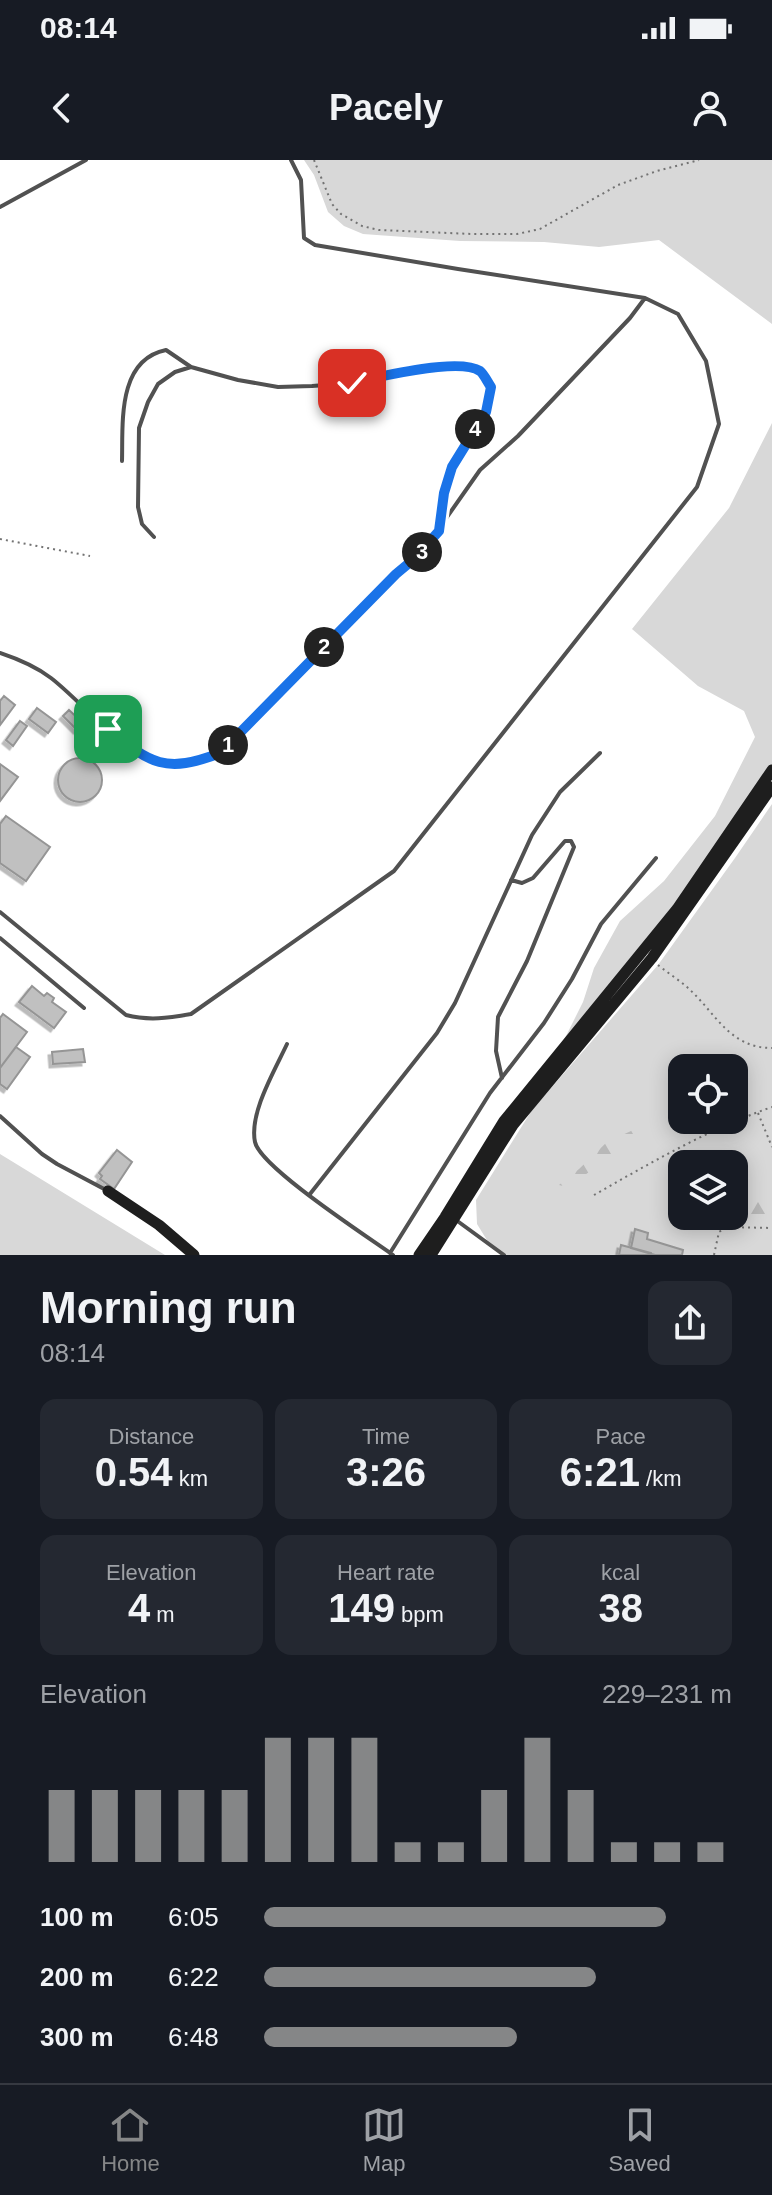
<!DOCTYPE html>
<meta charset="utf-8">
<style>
body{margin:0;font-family:Arial,sans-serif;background:#242831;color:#f1f3f6;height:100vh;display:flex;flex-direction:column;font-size:30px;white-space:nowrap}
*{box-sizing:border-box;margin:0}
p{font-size:26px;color:#9ea1a6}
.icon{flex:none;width:44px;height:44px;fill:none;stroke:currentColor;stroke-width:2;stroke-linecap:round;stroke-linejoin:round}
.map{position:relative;height:1095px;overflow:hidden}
.sheet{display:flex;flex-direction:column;background:#171b24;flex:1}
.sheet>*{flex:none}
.buttons{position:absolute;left:668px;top:894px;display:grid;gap:16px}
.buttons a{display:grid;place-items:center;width:80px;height:80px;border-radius:16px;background:#171b24;box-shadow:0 4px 20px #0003;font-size:40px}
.pin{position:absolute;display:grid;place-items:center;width:68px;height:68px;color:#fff;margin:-34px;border-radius:16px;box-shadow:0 4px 12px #0006}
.km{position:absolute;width:40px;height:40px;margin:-20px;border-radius:50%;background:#222;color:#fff;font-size:22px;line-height:40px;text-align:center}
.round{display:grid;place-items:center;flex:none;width:84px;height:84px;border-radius:16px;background:#242831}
.head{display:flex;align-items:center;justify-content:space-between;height:136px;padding:0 40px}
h1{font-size:44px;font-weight:800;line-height:60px}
.figures{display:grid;grid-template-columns:repeat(3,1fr);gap:12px;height:136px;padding:8px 40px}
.figures div{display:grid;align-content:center;border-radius:16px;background:#242831;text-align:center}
.figures b{font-size:40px;font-weight:800}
.figures small{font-size:22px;font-weight:400}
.figures p{font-size:22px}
.chart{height:224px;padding:16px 40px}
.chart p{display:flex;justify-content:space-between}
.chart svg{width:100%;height:144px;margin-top:8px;stroke:#858687;stroke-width:6}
ul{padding:0 40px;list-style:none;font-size:26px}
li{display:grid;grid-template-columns:128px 96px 1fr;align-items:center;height:60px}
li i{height:20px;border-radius:10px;background:#858687}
.status{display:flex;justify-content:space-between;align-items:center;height:56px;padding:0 40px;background:#171b24;direction:ltr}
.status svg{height:22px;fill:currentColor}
header{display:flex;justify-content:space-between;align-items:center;height:104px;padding:0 40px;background:#171b24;font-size:36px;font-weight:800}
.tab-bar{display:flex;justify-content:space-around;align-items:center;height:112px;border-top:2px solid #363941;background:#171b24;font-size:22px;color:#9ea1a6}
.tab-bar a{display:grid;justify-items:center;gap:4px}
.tab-bar .current{color:#858687}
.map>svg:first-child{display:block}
</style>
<div class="status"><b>08:14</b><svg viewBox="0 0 49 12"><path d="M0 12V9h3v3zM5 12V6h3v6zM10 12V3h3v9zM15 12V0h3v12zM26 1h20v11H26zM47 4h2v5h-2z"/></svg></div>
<header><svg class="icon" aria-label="back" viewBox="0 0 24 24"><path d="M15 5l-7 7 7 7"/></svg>Pacely<svg class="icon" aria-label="person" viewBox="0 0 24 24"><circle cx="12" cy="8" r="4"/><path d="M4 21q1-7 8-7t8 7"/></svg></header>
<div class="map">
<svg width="772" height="1095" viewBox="0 0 772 1095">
<defs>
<pattern id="forest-firs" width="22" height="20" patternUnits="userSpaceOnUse" patternTransform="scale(2)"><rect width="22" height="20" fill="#d8d8d8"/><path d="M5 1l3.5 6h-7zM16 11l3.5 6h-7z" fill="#b8b8b8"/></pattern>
<filter id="shadow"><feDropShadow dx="-3.5" dy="3.5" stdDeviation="0" flood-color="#0004"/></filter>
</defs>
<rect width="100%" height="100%" fill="#fff"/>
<path fill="#d8d8d8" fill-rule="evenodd" d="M304,0H772V164L659,80L599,87L544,82L460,81L363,74L344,66L328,52L314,15Z
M772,263V608L677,749L563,882L583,842L594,808L620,761L664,721L715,656L755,577L744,551L698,526L632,469L729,348Z
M772,644V1095H504L490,1085L477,1064L476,1040L532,950L658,805L735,698ZM682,908H734V960H682ZM682,1004H734V1056H682Z
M0,994L165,1095H0Z"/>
<path fill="url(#forest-firs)" d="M682,938V949L567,1027L559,1025L579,1009L607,982L631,971Z
M772,1031V1068L727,1067L718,1056H734V1039L750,1041Z"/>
<path fill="#c0c0c0" stroke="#959595" stroke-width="2" filter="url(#shadow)" d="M4,536L15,545L0,565V541Z
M37,548L56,562L48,573L29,559Z
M69,550L83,563L77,570L63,556Z
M20,561L27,566L13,586L6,580Z
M58 620a22 22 0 1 1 44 0a22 22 0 1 1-44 0Z
M0,604L18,617L0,641Z
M6,656L50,687L26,721L0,703V664Z
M32,826L44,836L47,833L54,838L52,842L66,852L54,868L19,842Z
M3,854L27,872L0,908V858Z
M16,887L30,897L7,929L0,924V908Z
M83,889L85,902L53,904L52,892Z
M117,990L132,1002L114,1029L100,1019L102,1016L99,1013Z
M635,1069L648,1073L647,1079L683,1090L682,1095H655L631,1088Z
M621,1085L651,1093V1095H619Z"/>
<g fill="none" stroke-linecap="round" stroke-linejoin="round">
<path stroke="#737373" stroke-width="2" stroke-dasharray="2 4" stroke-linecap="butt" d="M314,0L332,44L341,54L362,66L379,70L472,74H517L540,69L618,25L657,11L699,0
M0,379L90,396
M658,805C668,813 679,820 688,828C716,853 729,888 772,888
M758,953L772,987
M594,1035C652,1002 709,969 772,947
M714,1095L719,1072L727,1067L772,1068"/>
<path stroke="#515151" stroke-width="4" d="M0,47L86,0
M122,301C123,263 117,200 166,190L191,207
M154,377L142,364L138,347L139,268L148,242L158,224L175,212L191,207L238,220L278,227L312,226L352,223L395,214L460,206L480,211L491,227L486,252L452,307L444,333L439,368
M0,493C18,499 35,506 51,518C81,541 118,588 153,601C175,610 199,601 220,593L396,414L426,387L480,310L518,276L630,158L645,138
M0,752L126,855C149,861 168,858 191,854L394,711L697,327L719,264L706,201L678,154L645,138L458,109L315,85L304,78L301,20L291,0
M0,778L84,848
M287,884C275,910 249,953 255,982C260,1007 368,1077 393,1095
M502,918L496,891L498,857L527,801L574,687L571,681H565L533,718L522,723L511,720
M0,956L42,994L57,1004L106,1030
M310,1034L437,873L455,843L532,675L560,632L600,593
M456,1060L504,1095
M390,1093L490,933L544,863L572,819L601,764L656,698"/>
<path stroke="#1e1e1e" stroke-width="11" d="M108,1031L159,1065L194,1095
M419,1095L445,1057L504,961L677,749L772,610
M431,1095L513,965L652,798L772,627"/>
</g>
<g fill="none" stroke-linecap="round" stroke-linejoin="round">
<defs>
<path id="route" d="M108,569C150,604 166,614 220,593L396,414L414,399L439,371L444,333L452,307L486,252L491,227C488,223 484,214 480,211C459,197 378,217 352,223"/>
</defs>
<use href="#route" stroke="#fff" stroke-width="16"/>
<use href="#route" stroke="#1a73e8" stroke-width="10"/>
</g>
</svg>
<div class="buttons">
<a><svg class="icon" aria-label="locate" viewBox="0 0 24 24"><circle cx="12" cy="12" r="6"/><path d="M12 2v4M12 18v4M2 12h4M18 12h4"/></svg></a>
<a><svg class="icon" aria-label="layers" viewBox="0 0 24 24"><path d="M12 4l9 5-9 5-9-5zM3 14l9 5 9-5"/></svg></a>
</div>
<div class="pin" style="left:108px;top:569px;background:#1e9e55"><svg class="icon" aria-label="arrive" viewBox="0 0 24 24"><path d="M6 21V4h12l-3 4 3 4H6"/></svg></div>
<div class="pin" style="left:352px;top:223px;background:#d93025"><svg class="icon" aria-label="check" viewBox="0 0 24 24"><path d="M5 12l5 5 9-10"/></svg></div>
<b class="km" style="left:228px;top:585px">1</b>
<b class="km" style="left:324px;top:487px">2</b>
<b class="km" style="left:422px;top:392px">3</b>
<b class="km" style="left:475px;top:269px">4</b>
</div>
<section class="sheet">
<div class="head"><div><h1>Morning run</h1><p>08:14</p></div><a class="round"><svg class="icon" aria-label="share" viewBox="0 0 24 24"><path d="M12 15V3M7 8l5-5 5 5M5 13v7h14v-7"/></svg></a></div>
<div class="figures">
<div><p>Distance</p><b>0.54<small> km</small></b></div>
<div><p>Time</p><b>3:26</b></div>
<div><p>Pace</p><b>6:21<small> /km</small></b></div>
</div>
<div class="figures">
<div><p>Elevation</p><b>4<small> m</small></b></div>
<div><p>Heart rate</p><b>149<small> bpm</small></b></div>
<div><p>kcal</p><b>38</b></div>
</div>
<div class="chart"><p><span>Elevation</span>229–231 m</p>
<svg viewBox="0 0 160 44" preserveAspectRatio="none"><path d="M5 44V22M15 44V22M25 44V22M35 44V22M45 44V22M55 44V6M65 44V6M75 44V6M85 44V38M95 44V38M105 44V22M115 44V6M125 44V22M135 44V38M145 44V38M155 44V38"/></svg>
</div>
<ul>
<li><b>100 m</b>6:05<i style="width:86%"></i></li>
<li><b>200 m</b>6:22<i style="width:71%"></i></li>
<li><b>300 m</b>6:48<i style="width:54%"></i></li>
</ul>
</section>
<nav class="tab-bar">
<a class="current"><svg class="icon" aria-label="home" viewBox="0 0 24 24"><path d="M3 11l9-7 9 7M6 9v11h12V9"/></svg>Home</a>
<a><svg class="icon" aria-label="map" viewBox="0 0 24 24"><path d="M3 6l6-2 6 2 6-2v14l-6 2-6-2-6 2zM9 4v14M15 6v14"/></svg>Map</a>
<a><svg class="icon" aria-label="saved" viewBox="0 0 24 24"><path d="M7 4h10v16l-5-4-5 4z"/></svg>Saved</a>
</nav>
